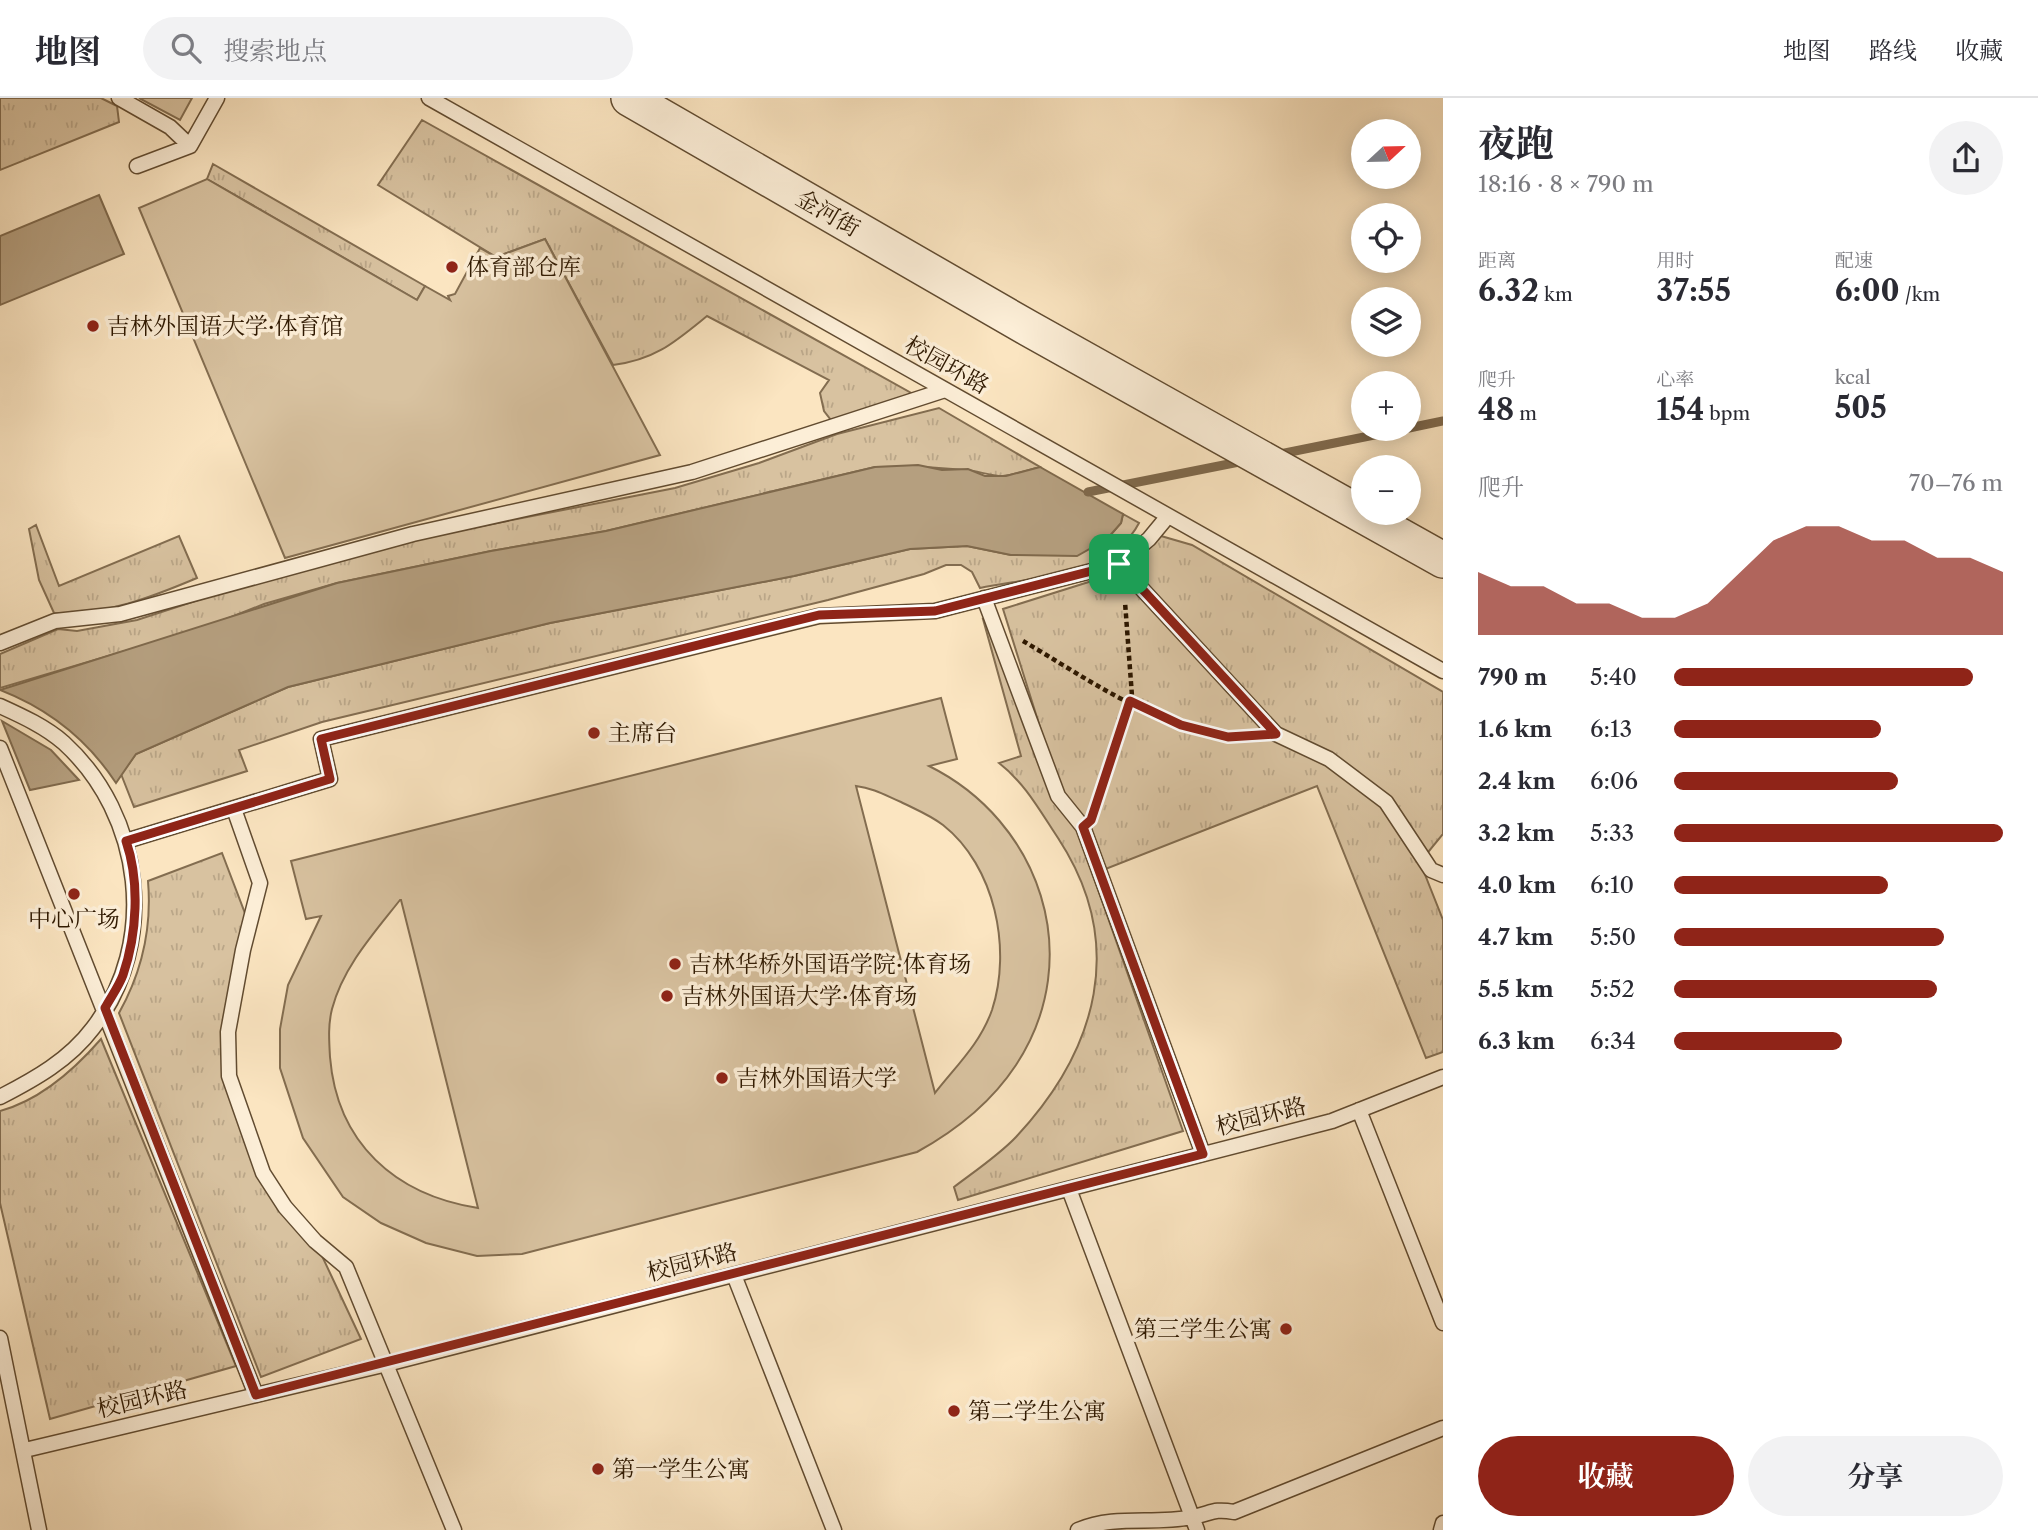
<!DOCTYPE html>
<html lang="zh">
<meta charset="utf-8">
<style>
body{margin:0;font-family:"Libre Caslon Text","Noto Serif SC",serif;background:#f2f2f3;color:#2b2b33;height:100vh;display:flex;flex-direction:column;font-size:26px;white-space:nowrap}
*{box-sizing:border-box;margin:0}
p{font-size:23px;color:#7c7c81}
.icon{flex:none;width:38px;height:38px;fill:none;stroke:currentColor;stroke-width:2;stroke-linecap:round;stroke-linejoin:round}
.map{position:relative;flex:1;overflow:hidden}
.sheet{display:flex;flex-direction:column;background:#fff;width:595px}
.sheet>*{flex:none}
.needle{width:46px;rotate:68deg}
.controls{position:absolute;left:1351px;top:21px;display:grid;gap:14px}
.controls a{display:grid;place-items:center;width:70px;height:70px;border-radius:50%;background:#fff;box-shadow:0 4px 18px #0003;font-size:35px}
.pin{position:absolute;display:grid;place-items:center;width:60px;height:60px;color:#fff;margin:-30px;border-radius:14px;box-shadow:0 4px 10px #0006}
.round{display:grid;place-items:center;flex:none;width:74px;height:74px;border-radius:37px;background:#f2f2f3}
.head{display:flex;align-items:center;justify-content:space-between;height:119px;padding:0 35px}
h1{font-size:38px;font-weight:700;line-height:52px}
.metrics{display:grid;grid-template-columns:repeat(3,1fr);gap:10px;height:119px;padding:7px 35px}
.metrics div{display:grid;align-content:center}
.metrics b{font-size:30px;font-weight:700}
.metrics small{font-size:19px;font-weight:400}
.metrics p{font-size:19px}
.chart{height:196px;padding:14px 35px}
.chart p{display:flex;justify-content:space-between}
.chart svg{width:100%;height:126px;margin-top:7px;fill:#8f2418;opacity:.7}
.cta{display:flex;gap:14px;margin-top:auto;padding:14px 35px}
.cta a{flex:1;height:80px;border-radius:42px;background:#8f2418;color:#fff;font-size:28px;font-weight:700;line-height:80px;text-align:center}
.cta a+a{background:#f2f2f3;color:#2b2b33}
ul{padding:0 35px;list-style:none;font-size:23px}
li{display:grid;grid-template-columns:112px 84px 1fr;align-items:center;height:52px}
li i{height:18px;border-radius:9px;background:#8f2418}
header{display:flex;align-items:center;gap:42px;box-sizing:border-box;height:98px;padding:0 35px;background:#fff;border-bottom:2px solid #e1e1e2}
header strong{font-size:33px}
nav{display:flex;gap:38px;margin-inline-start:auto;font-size:24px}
.search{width:490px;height:63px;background:#f2f2f3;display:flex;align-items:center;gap:18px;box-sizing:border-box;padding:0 24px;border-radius:38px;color:#7c7c81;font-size:26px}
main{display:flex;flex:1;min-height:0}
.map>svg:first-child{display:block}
</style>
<header>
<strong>地图</strong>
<div class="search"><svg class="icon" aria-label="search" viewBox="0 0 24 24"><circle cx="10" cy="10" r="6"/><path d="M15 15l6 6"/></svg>搜索地点</div>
<nav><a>地图</a><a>路线</a><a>收藏</a></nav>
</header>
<main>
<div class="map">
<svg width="1443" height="1432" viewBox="0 0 1443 1432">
<defs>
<pattern id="park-tufts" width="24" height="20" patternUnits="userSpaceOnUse" patternTransform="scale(1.75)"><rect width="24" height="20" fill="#d8c2a0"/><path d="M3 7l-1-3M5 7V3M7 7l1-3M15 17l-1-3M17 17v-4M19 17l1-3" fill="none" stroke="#baa688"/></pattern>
</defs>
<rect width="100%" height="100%" fill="#fbe5c1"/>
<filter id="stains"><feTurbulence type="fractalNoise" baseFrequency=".00286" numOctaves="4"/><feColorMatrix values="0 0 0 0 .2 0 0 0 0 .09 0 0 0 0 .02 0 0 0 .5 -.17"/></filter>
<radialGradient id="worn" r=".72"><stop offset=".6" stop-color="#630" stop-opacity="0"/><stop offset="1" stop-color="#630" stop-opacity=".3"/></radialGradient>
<path fill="url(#park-tufts)" stroke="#836d50" stroke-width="2" d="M0,0H101L117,8L119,24L0,72Z
M422,22L913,296L831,322L824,313L820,295L829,282L707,218C675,244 655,262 613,267L545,141L496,159L378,87Z
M213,66L425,188L417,202L207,81Z
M939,310L1040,369C1028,372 1015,377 1003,378C989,378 979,373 966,372C936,369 906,368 875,369L606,433L491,453L337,485L264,506L206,529L0,590V556L58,531L77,533L137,522L260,482L431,438L675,390L759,365L837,336Z
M1123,416L1139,425C1112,478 1032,479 980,490L972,474L961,467H946L924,476L828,502L322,624L239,652L247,673L134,709L121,676L136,656L288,589L550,525L794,478L910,451L967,448L1011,457H1077L1107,441L1121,425Z
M36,427L59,488L179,438L197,480C152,499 104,518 54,515L39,482L29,431Z
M1161,438L1192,447L1443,594V736L1420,764L1443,822V954L1426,960L1317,688L1103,772L1060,693L1003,511L1114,476Z
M983,521L988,522L1075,726L1183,1033L958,1102L954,1089C975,1073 999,1057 1016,1039C1098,951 1127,845 1058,740C1040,713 1025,685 999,665L1021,658Z
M222,755L246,818L229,978L263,1075L315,1143L361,1241L261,1279L119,915C142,874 152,830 148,783Z
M101,941L236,1268L50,1321L0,1105V1013C41,1002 74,972 101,941Z"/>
<path fill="#d8c2a0" stroke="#836d50" stroke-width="2" fill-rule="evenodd" d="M139,0H192L180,22Z
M207,81L417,202L425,188L450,202L448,198L455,196L480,150L496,159L545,141L660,357L285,460L139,110Z
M941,600L957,661L929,668C1040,723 1087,859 1016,967C991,1005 957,1032 917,1054L522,1156L477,1158L426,1145L381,1125L343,1099L303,1040L280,970V931L288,887L321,818L306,821L291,763ZM856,688C873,690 885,697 901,704C915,711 930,717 943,727C995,768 1012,851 992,912C980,946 956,968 935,995ZM400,802H401L478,1110C395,1097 337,1045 330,959C329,942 328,927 332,911C343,869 374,835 400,802Z"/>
<path fill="#b59f7f" stroke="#7f694c" stroke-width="2" d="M99,97L124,156L0,207V138Z
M918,367L942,372L968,371L985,378H1006L1040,369L1123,416L1121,425L1107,441L1077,458L1011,457L967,448L910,451L794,478L550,525L288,589L136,656L116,685C87,641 49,611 0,592L337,485L491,453L606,433L875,369Z
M2,623L51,652L79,682L30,692Z"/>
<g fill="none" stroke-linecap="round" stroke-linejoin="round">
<path stroke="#7f694c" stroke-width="9" d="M1409,330L1443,323
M1275,357L1404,331
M1088,394L1244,363"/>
<defs>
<path id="service" d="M119,0L170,29L190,48
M429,0L1443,573
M137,68L190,48L217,0
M1119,466L1276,636L1329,661L1386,704L1431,772L1443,777
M984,500L1058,698L1083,729L1203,1056
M0,545L55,523L120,516L413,436L692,374L945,292
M0,608C22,618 46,629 64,645C143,717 159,845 93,930C69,962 35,981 0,999
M0,650L256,1297
M234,711L260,785L243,852L228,934L229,978L263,1075L285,1109L315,1143L346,1169L454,1432
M126,743L330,681L321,641L819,518L935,513L1119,466L1149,441L1168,418
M1359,1012L1443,1225
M1069,1091L1197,1432
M734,1177L834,1432
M0,1240L39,1432
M25,1352L387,1266L1332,1023L1443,979
M1078,1432C1117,1416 1152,1427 1192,1419C1211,1416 1212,1410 1234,1414L1443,1330
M1441,1432L1443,1425"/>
<path id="tertiary" d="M629,0L1028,230L1443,462"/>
</defs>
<use href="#service" stroke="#614b30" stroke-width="17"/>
<use href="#tertiary" stroke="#614b30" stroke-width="38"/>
<path stroke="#2e1800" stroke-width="4.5" stroke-dasharray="5 3.5" stroke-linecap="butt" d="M1023,543C1085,579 1172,642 1247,638
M1096,710L1132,598L1125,504"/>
<use href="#service" stroke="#fceed7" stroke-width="14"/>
<use href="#tertiary" stroke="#fceed7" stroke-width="35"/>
</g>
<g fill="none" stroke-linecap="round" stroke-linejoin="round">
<defs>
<path id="route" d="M1119,466L1276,636L1228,639L1181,627L1130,603L1091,722L1083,729L1203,1056L256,1297L105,910C111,899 119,888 123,877C137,836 140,784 126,743L330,681L321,641L819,517L935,513Z"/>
</defs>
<use href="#route" stroke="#fff" stroke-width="14"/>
<use href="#route" stroke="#8f2418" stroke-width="9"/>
</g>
<g fill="#8f2418" stroke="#fceed7" stroke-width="2.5">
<circle cx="452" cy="169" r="7"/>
<circle cx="93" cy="228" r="7"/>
<circle cx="594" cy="635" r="7"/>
<circle cx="74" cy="796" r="7"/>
<circle cx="675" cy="866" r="7"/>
<circle cx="667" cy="898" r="7"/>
<circle cx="722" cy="980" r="7"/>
<circle cx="1286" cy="1231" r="7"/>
<circle cx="954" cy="1313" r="7"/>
<circle cx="598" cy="1371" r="7"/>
</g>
<g text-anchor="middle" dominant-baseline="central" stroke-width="7" stroke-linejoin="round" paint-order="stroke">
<g font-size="23" fill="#2e1800" stroke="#fceed7">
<text transform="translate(828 115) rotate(30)">金河街</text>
<text transform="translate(947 267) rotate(29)">校园环路</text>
<text transform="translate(1261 1018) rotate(-14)">校园环路</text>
<text transform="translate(692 1164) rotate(-14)">校园环路</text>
<text transform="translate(142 1301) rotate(-13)">校园环路</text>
</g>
<g font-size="23" fill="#2e1800" stroke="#fceed7" text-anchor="start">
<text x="466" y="169">体育部仓库</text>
<text x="107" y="228">吉林外国语大学·体育馆</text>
<text x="608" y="635">主席台</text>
<text x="74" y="821" text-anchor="middle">中心广场</text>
<text x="689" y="866">吉林华桥外国语学院·体育场</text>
<text x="681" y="898">吉林外国语大学·体育场</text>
<text x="736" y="980">吉林外国语大学</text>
<text x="1272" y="1231" text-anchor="end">第三学生公寓</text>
<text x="968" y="1313">第二学生公寓</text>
<text x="612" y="1371">第一学生公寓</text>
</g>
</g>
<rect width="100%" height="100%" filter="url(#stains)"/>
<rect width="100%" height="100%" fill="url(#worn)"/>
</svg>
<div class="controls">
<a><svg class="needle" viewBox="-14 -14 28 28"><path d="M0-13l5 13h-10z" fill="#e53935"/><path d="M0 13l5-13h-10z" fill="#7c7c81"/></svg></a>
<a><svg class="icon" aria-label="locate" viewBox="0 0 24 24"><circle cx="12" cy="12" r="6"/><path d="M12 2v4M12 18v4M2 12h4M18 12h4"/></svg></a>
<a><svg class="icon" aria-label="layers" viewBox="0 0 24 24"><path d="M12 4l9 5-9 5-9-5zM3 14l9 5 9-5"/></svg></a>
<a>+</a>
<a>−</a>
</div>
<div class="pin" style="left:1119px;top:466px;background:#1e9e55"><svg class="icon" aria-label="arrive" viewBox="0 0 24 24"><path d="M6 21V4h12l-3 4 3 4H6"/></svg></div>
</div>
<section class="sheet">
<div class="head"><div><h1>夜跑</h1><p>18:16 · 8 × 790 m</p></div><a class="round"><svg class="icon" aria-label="share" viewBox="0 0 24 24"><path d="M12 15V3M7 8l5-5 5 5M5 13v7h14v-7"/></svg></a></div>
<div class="metrics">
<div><p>距离</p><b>6.32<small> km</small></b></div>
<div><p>用时</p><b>37:55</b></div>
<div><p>配速</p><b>6:00<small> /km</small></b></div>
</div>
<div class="metrics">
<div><p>爬升</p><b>48<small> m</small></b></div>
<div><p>心率</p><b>154<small> bpm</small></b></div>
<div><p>kcal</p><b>505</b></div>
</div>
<div class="chart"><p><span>爬升</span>70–76 m</p>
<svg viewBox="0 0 160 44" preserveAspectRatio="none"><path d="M0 44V22L10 27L20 27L30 33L40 33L50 38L60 38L70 33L80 22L90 11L100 6L110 6L120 11L130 11L140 17L150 17L160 22V44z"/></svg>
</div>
<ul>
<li><b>790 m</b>5:40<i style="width:91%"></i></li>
<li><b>1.6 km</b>6:13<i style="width:63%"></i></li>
<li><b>2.4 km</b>6:06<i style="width:68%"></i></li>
<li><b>3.2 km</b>5:33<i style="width:100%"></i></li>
<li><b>4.0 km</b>6:10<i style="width:65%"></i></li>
<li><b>4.7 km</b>5:50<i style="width:82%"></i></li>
<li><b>5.5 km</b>5:52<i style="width:80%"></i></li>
<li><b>6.3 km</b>6:34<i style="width:51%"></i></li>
</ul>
<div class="cta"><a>收藏</a><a>分享</a></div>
</section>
</main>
